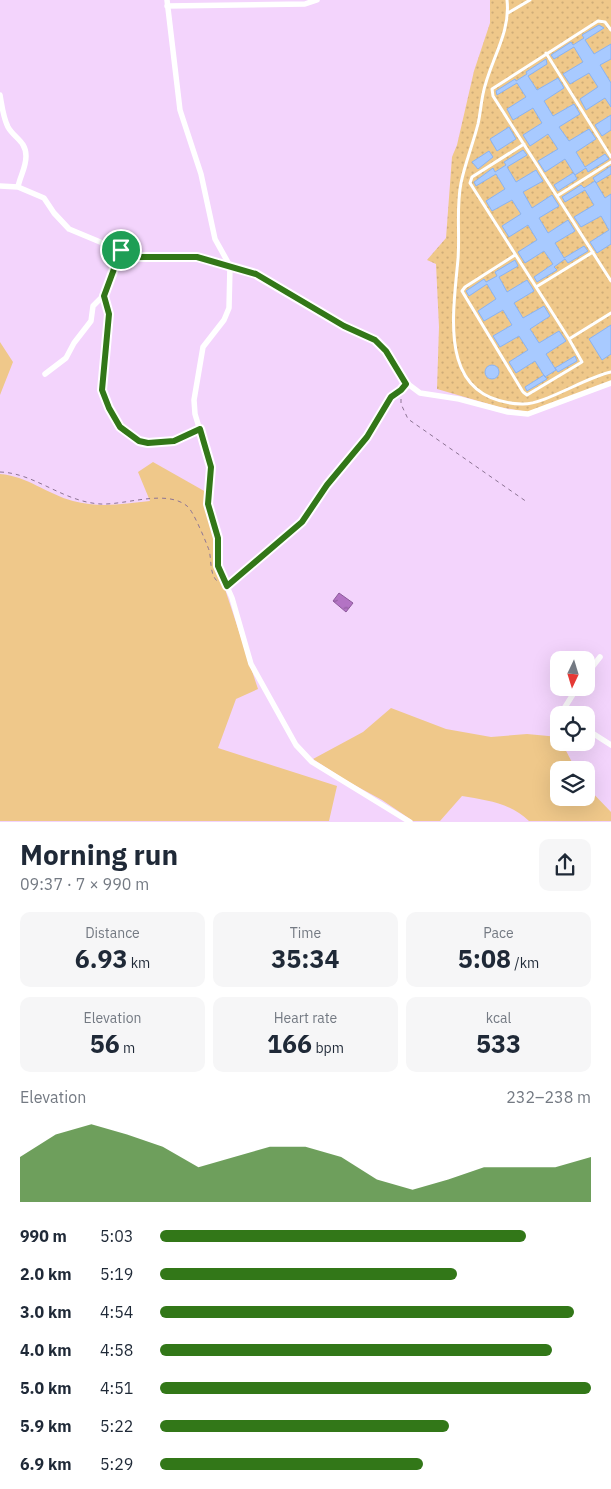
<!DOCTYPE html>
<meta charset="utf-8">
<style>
body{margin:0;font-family:"IBM Plex Sans",sans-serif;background:#f6f6f7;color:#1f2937;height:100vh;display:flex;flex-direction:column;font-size:19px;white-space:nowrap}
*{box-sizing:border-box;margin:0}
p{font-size:16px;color:#747a83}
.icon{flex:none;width:28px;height:28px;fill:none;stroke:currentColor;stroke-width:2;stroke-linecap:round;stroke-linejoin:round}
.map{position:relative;height:822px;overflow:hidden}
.details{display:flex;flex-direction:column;background:#fff;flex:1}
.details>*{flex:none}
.needle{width:32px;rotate:184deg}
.fabs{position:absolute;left:550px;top:651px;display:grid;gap:10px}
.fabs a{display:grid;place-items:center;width:45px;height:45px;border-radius:10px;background:#fff;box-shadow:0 5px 20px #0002;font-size:25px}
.pin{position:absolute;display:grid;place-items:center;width:42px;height:42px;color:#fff;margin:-21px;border:2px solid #fff;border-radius:50%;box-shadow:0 1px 5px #0007}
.round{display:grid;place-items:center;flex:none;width:52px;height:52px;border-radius:10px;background:#f6f6f7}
.headline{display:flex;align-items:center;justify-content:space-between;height:85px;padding:0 20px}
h1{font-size:28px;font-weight:700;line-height:38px}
.figures{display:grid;grid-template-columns:repeat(3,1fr);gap:8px;height:85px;padding:5px 20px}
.figures div{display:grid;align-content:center;border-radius:10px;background:#f6f6f7;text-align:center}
.figures b{font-size:25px;font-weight:700}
.figures small{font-size:14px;font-weight:400}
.figures p{font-size:14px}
.chart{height:140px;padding:10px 20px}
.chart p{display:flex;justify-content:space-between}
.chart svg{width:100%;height:90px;margin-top:5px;fill:#327718;opacity:.7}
ul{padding:0 20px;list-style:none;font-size:16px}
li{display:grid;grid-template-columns:80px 60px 1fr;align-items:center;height:38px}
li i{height:12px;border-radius:6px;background:#327718}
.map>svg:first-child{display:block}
</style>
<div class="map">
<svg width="611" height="822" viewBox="0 0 611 822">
<defs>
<pattern id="park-dots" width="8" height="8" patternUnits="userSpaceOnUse" patternTransform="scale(1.25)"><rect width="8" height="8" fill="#efc88a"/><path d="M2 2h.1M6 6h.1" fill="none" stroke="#ceac78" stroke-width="1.8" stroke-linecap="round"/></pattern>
<pattern id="water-ripples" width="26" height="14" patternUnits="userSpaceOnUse" patternTransform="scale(1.25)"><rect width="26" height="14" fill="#b373c4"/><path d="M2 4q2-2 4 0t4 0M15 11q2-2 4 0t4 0" fill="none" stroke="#925ea0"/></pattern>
</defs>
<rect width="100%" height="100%" fill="#f3d4fc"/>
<path fill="#efc88a" d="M0,342L13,362L0,395Z
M153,462L206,492L207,514L214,532L220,574L258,689L236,699L218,748L337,786L329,821H0V474C27,476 47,494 73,501C99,508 124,504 150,501L138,472Z
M391,708L446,729L491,737L527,734L559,737V742L562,743L576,770H559V798H586V786L611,812V821H529C511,803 486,800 462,796L440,821H413L382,800L347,781L313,759L363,732Z"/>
<path fill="url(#park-dots)" d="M490,0H611V381L528,412L499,407L437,389L439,327L436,264L427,260L446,238L452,157L457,145L474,71L490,23Z"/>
<path fill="url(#water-ripples)" stroke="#8d5a9b" d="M339,593L353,603L346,612L333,601Z"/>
<path fill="#a8caff" stroke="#89b3f3" d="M599,25L604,28L585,40L594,54L611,44V59L600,65L611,83V107L605,98L586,110L580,99L598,87L589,73L570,84L563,74L583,62L574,47L554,59L551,55L571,42L573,45L584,38L582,35Z
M546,59L547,64L528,76L537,90L558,78L564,88L544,101L553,116L574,104L580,114L559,127L569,141L589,129L596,139L576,152L585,167L605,154L609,159L588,172L586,168L575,175L577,179L558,191L554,185L573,173L575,175L565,159L545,172L538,161L558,149L548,134L530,146L523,135L542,123L533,108L513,120L507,109L526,97L517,83L497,95L496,91L515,79L516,81L527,74L526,72Z
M611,115V130L602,136L595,125Z
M509,127L516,139L497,151L490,139Z
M523,150L527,155L507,167L516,182L536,170L539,175L543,181L523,192L532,208L552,195L559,206L539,218L548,233L568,220L575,231L555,243L564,258L584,246L588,251L568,263L565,259L554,267L557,270L537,282L534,277L553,264L544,251L525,263L518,252L537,240L528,225L509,237L502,226L521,214L512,200L492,211L486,201L505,189L496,174L476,186L474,182L493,168L495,172L506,165L504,162Z
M489,151L493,157L478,169L472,162Z
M611,166V174L596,183L593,178Z
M595,181L605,198L611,194V244L597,253L590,242L609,230L601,216L581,227L574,217L594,205L585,190L565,202L562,197L581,185L584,188Z
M515,260L518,266L499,277L507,292L527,280L531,286L534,291L514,303L523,318L544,306L550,316L530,329L539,343L559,331L566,341L546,354L556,370L545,377L547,379L527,391L525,387L544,375L545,377L535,361L516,373L509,362L528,350L519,336L500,347L493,336L512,325L503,310L484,321L478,311L496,299L487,284L469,296L466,291L484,279L486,282L497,276L495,272Z
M611,325V354L602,360L589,339Z
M575,356L577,361L558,372L555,368Z
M485 372a7 7 0 1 1 14 0a7 7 0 1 1-14 0Z"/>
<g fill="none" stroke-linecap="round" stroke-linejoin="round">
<path stroke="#8d7494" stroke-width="1" stroke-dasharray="4 4" stroke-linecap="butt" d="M401,391V404L408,419L527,502
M0,472C35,473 63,502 101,504C126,505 166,489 187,506C193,510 206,542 209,550C212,561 209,574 218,582
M293,529L301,522L327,485L367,437L391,397L403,388"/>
<path stroke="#fff" stroke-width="3" d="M507,0C511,34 489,62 483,94C481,104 480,115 478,124C473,144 465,163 461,183C456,207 460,234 458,259C453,316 437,401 522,404C544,405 586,377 611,372
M508,13L530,0
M611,30L605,22L598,21L492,89L493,96L611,281
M546,53L611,157
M557,196L611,162
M515,255L465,287L462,291L523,392L527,395L582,362L569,339L470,183L472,177L524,144
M536,287L593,252
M569,339L611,313"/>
<path stroke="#fff" stroke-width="5.5" d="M167,0L180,110L201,174L215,239L230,266L256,274L344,326L375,341L386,351L404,381L420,393L459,399L508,412L528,414L611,383
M167,6L305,4L317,0
M0,95C2,106 3,117 8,127C14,138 26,141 26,156C26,168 20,176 18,187L44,198L54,213L69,229L117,249L140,257H197L230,266L229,308L224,320L203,347L194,400L195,414L211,467L208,504L218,538V566L232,598L251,664L296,745L312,762L410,822
M0,186L18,187
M121,251L104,295L109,314L102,390L109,409L120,427L139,441L148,443L174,441L200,429
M45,374L66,358L74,343L91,321L93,306L104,295
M227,586L288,532
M586,675L600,657
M560,715L577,688
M586,729L611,745"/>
</g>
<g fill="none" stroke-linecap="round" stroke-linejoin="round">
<defs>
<path id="route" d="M121,250L140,257H197L256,274L344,326L375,340L386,351L406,384L401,390L391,397L367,437L327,485L302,522L227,586L218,566V538L208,504L211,467L200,429L174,441L148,443L139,441L120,427L109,408L102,390L109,314L104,296Z"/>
</defs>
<use href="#route" stroke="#fff" stroke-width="10"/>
<use href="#route" stroke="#327718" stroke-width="6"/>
</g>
</svg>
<div class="fabs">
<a><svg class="needle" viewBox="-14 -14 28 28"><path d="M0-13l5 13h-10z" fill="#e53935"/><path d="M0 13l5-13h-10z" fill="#747a83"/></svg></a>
<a><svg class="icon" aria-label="locate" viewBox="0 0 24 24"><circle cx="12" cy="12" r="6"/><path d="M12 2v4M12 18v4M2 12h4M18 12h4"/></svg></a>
<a><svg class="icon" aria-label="layers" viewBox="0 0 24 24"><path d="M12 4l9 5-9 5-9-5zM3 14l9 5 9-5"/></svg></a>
</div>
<div class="pin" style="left:121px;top:250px;background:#1e9e55"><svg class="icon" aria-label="arrive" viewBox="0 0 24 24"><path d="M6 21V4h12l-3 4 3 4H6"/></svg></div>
</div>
<section class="details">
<div class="headline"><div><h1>Morning run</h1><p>09:37 · 7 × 990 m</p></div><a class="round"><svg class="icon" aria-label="share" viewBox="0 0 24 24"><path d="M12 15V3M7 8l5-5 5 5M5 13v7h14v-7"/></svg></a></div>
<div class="figures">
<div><p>Distance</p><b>6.93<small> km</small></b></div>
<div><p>Time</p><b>35:34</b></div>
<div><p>Pace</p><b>5:08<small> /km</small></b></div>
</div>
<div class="figures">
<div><p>Elevation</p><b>56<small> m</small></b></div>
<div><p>Heart rate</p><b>166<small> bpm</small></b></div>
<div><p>kcal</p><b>533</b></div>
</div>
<div class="chart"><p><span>Elevation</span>232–238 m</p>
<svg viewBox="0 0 160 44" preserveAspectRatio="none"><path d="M0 44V22L10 11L20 6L30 11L40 17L50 27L60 22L70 17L80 17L90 22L100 33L110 38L120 33L130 27L140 27L150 27L160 22V44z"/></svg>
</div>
<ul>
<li><b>990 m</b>5:03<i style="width:85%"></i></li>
<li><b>2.0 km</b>5:19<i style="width:69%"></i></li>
<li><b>3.0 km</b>4:54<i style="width:96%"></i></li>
<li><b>4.0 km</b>4:58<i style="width:91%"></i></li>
<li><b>5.0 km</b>4:51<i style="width:100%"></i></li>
<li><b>5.9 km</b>5:22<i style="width:67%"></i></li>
<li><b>6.9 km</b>5:29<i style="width:61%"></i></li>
</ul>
</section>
